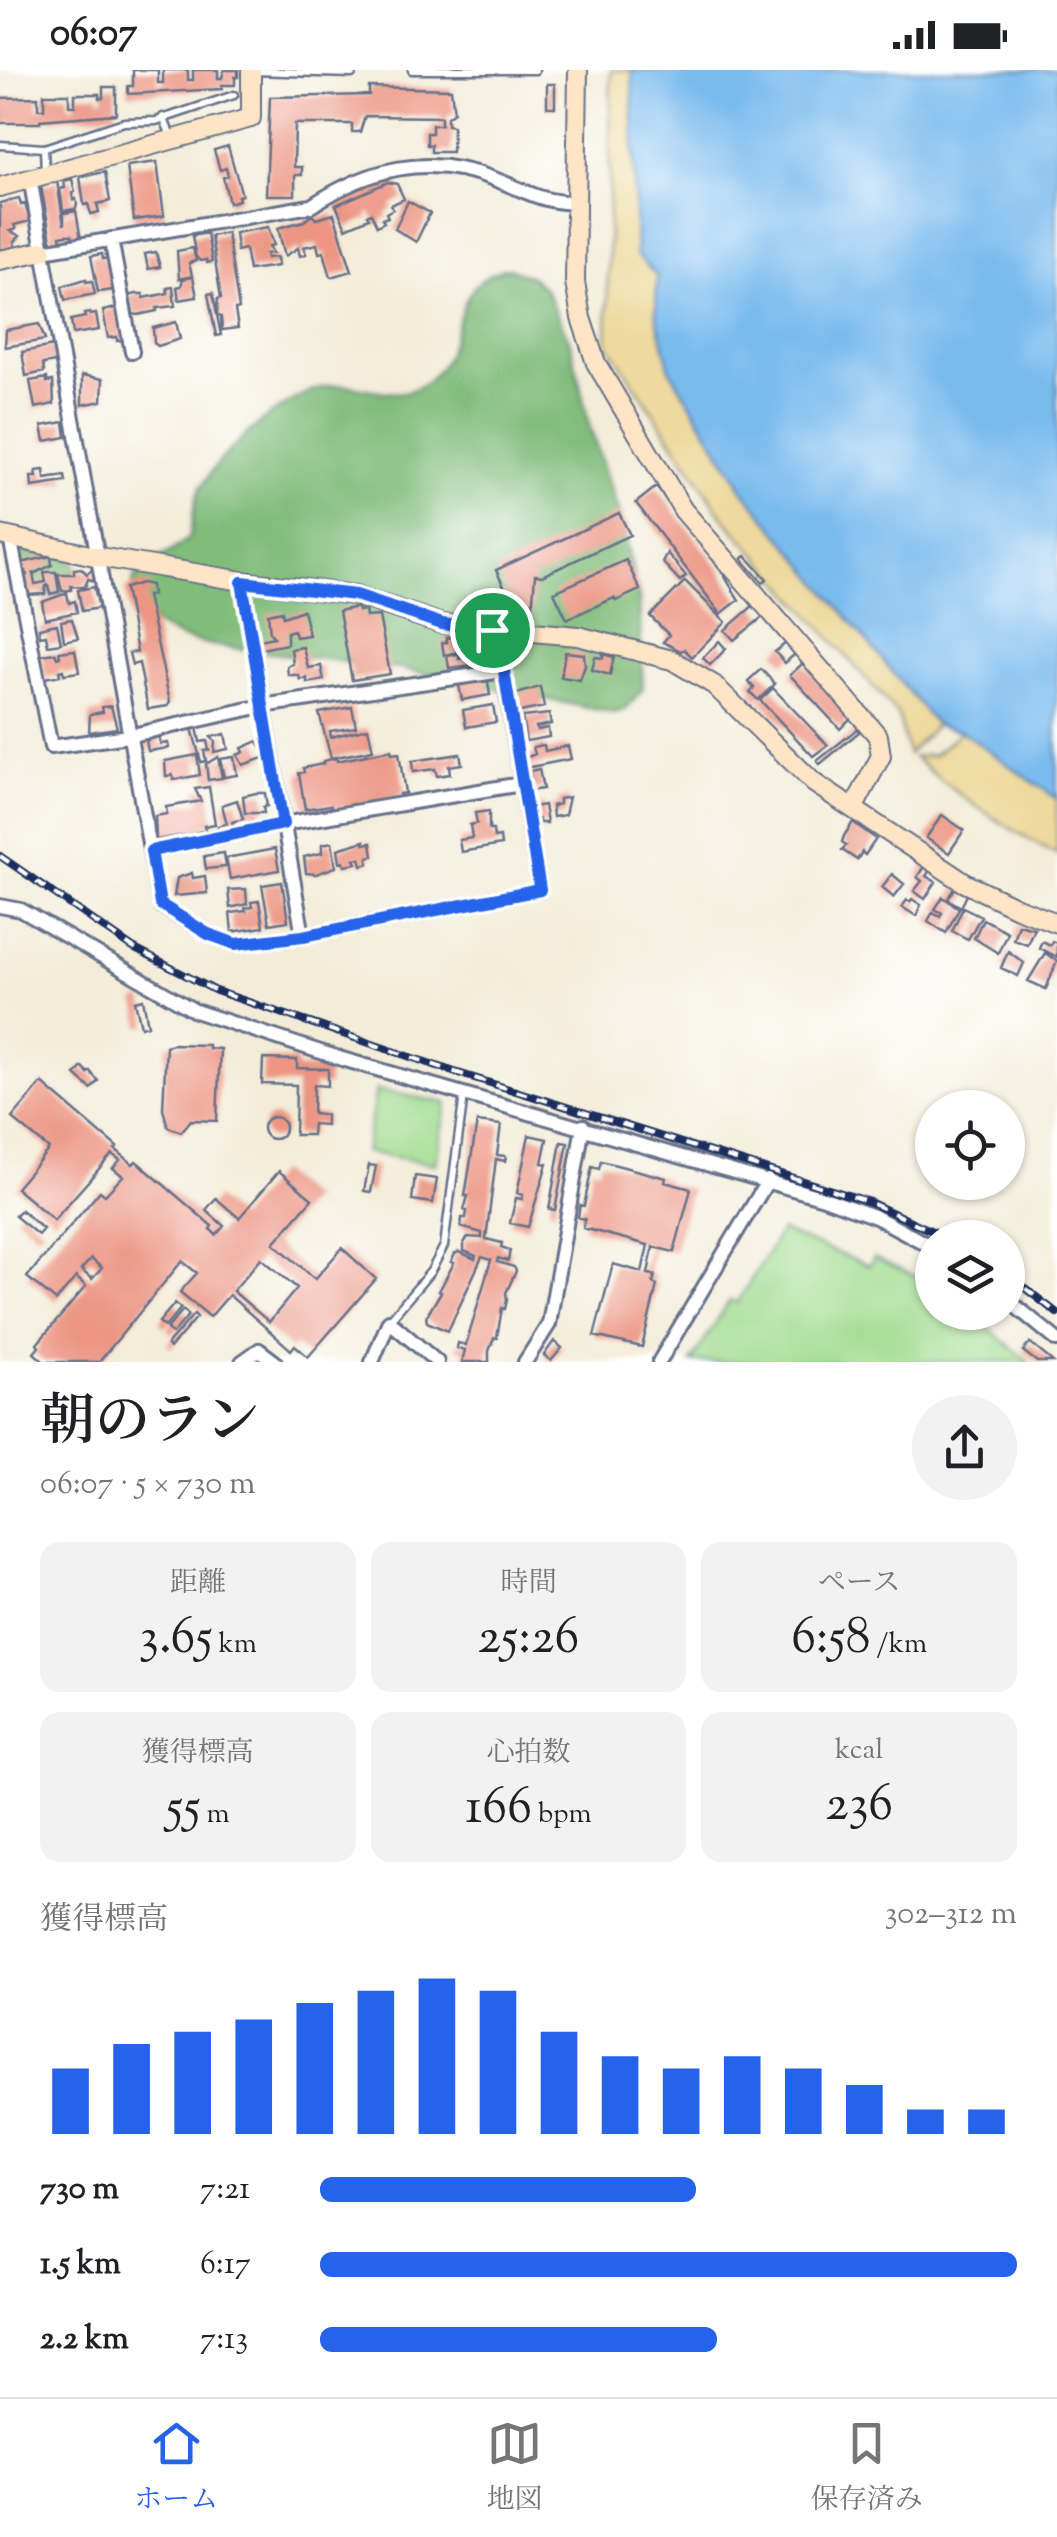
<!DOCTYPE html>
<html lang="ja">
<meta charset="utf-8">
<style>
body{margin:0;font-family:"Sorts Mill Goudy","Noto Serif JP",serif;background:#f2f2f2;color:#202124;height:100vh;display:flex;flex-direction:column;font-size:38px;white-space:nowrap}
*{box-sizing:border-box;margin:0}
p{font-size:32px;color:#757577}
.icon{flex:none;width:55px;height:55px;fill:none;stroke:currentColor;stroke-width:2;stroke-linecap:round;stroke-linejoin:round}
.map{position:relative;height:1292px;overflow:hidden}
.sheet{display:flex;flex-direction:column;background:#fff;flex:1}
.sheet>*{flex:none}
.buttons{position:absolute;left:915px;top:1020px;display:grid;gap:20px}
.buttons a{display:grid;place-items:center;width:110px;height:110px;border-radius:50%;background:#fff;box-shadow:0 2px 8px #0004;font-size:50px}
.pin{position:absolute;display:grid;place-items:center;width:85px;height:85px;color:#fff;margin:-42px;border:5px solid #fff;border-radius:50%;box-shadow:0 2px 10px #0007}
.round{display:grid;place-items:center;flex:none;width:105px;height:105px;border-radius:52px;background:#f2f2f2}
.head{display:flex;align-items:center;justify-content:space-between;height:170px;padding:0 40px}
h1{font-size:55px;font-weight:600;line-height:75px}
.stats{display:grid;grid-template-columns:repeat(3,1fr);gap:15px;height:170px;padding:10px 40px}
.stats div{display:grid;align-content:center;border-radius:20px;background:#f2f2f2;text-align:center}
.stats b{font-size:50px;font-weight:600}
.stats small{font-size:28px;font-weight:400}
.stats p{font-size:28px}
.chart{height:280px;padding:20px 40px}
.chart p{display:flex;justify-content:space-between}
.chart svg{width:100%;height:180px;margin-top:10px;stroke:#2563eb;stroke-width:6}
ul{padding:0 40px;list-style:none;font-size:32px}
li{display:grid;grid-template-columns:160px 120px 1fr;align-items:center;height:75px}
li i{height:25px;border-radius:12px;background:#2563eb}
.status{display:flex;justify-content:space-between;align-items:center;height:70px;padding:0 50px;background:#fff;direction:ltr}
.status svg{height:28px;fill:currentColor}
.tabs{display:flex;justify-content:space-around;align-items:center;height:140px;border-top:2px solid #e0e0e0;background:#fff;font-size:28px;color:#757577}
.tabs a{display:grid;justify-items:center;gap:5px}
.tabs .on{color:#2563eb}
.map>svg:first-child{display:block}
</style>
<div class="status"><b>06:07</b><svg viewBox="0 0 49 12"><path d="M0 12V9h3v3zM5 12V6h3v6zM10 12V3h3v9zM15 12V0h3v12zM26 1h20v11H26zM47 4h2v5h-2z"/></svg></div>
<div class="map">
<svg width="1057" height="1292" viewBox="0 0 1057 1292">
<rect width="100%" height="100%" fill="#fff"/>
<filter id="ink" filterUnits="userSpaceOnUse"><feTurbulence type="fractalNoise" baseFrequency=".01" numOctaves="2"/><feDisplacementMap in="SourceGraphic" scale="20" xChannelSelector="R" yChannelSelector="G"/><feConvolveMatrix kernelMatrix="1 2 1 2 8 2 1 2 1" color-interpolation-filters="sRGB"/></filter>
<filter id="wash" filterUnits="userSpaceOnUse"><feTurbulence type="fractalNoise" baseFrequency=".0048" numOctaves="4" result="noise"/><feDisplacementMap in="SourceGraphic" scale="40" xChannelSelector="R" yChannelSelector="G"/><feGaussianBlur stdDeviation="2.25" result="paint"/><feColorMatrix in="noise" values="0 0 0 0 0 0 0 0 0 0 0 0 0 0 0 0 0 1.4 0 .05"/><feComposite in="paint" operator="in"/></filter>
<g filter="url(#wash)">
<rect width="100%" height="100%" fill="#f3ecd8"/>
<path fill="#a1dc8f" stroke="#5e8676" stroke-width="2.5" d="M376,1020L447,1033L435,1094L365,1082Z
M781,1161L869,1196L874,1188L932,1214V1242L970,1243L1029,1292H691L730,1230L737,1233Z"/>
<path fill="#80bc7a" stroke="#4e766c" stroke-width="2.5" d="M509,198L531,207L545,219L571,274L589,355L620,447L639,528L643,620L625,640L613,643L401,599L217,576L182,568L157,556L138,531L133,512L141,493L169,483L188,469C194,454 192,438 198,424C214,385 297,312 340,315C367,316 396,332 422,315C473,281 441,213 509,198Z
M13,478L71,489L77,500L73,515C49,535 40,523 18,508Z"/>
<path fill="#eeda9e" stroke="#84847e" stroke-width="2.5" d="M611,0H632L636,185L657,205L656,244L670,300L744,421L936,655L908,684L898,645L721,444L607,273Z
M961,661L1057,729V784C1004,757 958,727 914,687L934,685Z"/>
<path fill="#7abbee" stroke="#4a75a6" stroke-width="2.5" d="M632,0H1057V729L961,661L936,655L744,421L670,300L656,244L657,206L636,185Z"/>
<g id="blocks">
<path fill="#ec9583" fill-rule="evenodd" d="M133,0H158V13H163V0H188V10H193V0H218V8H222L224,0H238V7H235V15H222V19L128,24V16H133Z
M547,14H555V37H547Z
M103,17H116V44L40,50V53H0V28L38,27V39H44V24H69V36H75V24H99V28H103Z
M369,17L451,19L454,42L447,47V55L453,56L452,82H431V75H427V63H432V55H441V47L365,46L360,62H352V54H295L294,97H302V105H295V125H266L270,27L369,25Z
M228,76L242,125L238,126L239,130L229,133L223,107L228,106L226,98L220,100L214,80Z
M157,92L164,146L134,150L127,96Z
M105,102L110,131L97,134L99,142L91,144L88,134L84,135L80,107Z
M72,109L75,122L72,123L73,130L76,129L77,135L75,139L63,141L60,119L65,118L64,111Z
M57,111L64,155V143L76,141L81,170L73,171L72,165H67L60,166L61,173L52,175L41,116Z
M388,112L397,114L404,129L391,135L393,139L386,143L388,147L382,149L384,152L377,156L371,143L367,145L369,148L346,158L336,135Z
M19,128L21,135L25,134L30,151L14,155L16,159L10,161L20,166L14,172L15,177L0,180V133Z
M408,131L430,143L416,172L395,159Z
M334,144L352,201L331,207L324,182L319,183L317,174L304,177L306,184L300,186L298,178L285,186L278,158L304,151L312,145L316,149Z
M268,157L274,175L269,176L273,183L266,184L267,188L277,187L278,196L249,200L245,179L237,181L235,163Z
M207,163L212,192L207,193L206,190L200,191L196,187L192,166Z
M227,163L239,239L235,240L238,258L222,260L221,247L217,245L221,265L216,266L208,224L213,223L217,245L218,229L221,228L211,166Z
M193,178L196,191L189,193L192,206L179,209L177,181Z
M156,182L160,197L148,199L145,184Z
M102,184L103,189L108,188L114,220L98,222L91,186Z
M193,207L197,227L179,230L177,217L181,216L183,209Z
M86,209V212L92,211L95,224L65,230L62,216Z
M173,217L175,236L157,238V241L138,245L133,244L130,229H126V226L137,224H143L144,228L168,223L167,218Z
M116,238L124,263L123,270L117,271V267L108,268L103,241Z
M90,243V245L96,244L99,260L73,264L71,250L85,247L84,244Z
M176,252L180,269L158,276L154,273L153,258Z
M39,254L45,270L5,277L6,260Z
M53,276L56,292L43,294L44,302L26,306L22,282Z
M82,305L103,309L102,331L82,335Z
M47,308V312L53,311L54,334L35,338L30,311Z
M64,352L66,367L45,371L42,356Z
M44,400L45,409L65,406L66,412L32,417L31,407H37L36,401Z
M656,417L721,500L739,530L721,544L636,433Z
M619,443L630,465L542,506L535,505L532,542L529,547L503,545L506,521L496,500Z
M667,483L686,506L680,511L662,492Z
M51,486L52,495L33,504L35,514L46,512L44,502H56L59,522L50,524L48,515L46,516L45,524L26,525L23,506L27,505L26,501H23L21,493Z
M746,486L767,509L763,513L742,489Z
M626,490L640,520L616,531L614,528L567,549L554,522Z
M81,498L87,504L93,498L96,511L88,509L85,517L71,516V520L62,521L58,504H74V499Z
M685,511L726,552L692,587L684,579L681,581L663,572L669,565L650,546Z
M142,513L151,515L152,525L147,526L170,632L168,636L148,639L139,593L132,595L129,583L137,582L125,518Z
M94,517L99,538L82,541L78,520Z
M67,523L69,533L75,531L77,542L45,549L42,532Z
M754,535L764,546L734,570L725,560Z
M357,537L358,541L365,540L366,547L379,546L390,604L352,610L339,541Z
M303,540L309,565L296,567L294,560L287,562V574L261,579L259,570L274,567L270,563L268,544L282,541L283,547Z
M72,549L78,568L64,571L61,551Z
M57,554L61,573L48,575L46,565L40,566L39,558Z
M459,566L460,570L467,569L469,580L444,585L442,573L447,572L446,568Z
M487,571L490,592L477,593L471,574Z
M719,571L726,579L710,595L703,588Z
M786,573L795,584L785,593L775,582Z
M303,577L308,598L321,596L324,610L307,613V608L300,610L299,605H288L287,596L293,594L291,579Z
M75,580L79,602L64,604L63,600L59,601L60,605L45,608L41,585L55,583L57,588L60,587L59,582Z
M565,582L584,584L585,596L580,610L561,607Z
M471,583L473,595L449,598L447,586L459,584V589L465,588L464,584Z
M603,584L614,587L610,605L592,600L595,587L603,588Z
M803,593L852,647L840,659L790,605Z
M761,599L775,614L758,630L750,622L754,618L748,611Z
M487,606L490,625L462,630L458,611Z
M540,617L544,637L520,642L513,625Z
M773,618L814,661L828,675L813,686L760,630Z
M493,635L496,652L466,657L463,640Z
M111,636L117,658L89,662L90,644L103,642L102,637Z
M352,637L356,657L330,661L331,667L368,658L373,680L331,688L319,643Z
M549,644L551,654L536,657L537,660L548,658L549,667L526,671L522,647Z
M197,657L200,672L207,671L209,680L204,681L206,691L201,692L192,658Z
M857,659L859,662L820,694L817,691Z
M225,664L228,679L214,682L215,672L211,667Z
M159,667L161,674L168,673L169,678L148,681L146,670Z
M258,671L266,687L243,695L237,685L244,682L242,678Z
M544,675L545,681L568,676L571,689L525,698L523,689L535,684L533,677Z
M391,680L392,684L399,683L405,723L399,724L400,727L344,738L332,739L331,735L305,739L299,703L304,702L303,698L323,694V691L337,688V691Z
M460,684L462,694L449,696L450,704L437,706L435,699L413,702L412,691Z
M197,685L200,705L174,710L173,705L166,706L165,691Z
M218,687L222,708L208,710L206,694Z
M234,687L237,705L224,707L220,689Z
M539,699L543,719L528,721L526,711L531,710L530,701Z
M209,717L215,754L204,756L205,760L192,764L156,770L155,746L167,744L166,737L201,731L195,719Z
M256,723H265L267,736L263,737L264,743H245L243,726Z
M569,727L565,745L553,747L552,736L559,734V729Z
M237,730L243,749L232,752L235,763L221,766L218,756L227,754L222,735Z
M544,735L547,753H539V749H534L533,737Z
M489,741V760H493L494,768L500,767L501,775L461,782L459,770L472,768L470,755L477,753L475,743Z
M942,745L964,760L949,783L926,768Z
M853,752L876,769L865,785L862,782L857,790L842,780L846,775L842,772L844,766Z
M364,771V774L371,773L373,786L368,787L369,793L362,795L360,788L355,789L357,793L345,795L344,791L340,792L338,779Z
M332,772L336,797L316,804L306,803L304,787L322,783V774Z
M275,779L279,800L230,809L226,788Z
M224,783L226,797L206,799L204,786Z
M925,795L931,799L926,806L936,812L925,829L914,821L922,811L917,807Z
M192,803L193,808L205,806L207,823L174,826L177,808Z
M892,804L904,814L894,827L882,817Z
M282,812L288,851L269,854L262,815Z
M956,817L967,825L961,837L948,829Z
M246,819L247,834L230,838L228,820Z
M943,827L959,838L946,863L928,851L933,842L940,846L942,843L935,839Z
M912,829L921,835L916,846L902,837L907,830L910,832Z
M259,831L263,857L232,862L230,843L246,841L245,838L252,837L251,832Z
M963,837L981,846L968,869L952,861Z
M983,849L1007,862L998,883L974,868Z
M1018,854L1034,858L1027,874L1013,869Z
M1042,871L1050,875L1052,871L1057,873V887L1039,878Z
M1008,881L1024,893L1018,906L1001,898Z
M1045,883L1057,891L1046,919L1028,911Z
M143,929L148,955L141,957L135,931Z
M172,974L208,975V978L220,979L217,1051L191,1050L181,1062L168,1057L163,1039L166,976Z
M263,989L297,990V998L328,999V1016L314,1015L313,1044L326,1045V1055L313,1054L312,1065H295L296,1015L262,1014Z
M82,997L88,1003L90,1001L98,1011L91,1019L75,1005Z
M42,1013L117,1077L115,1079L133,1094L136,1091L212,1156L210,1159L216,1165L224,1156L206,1140L216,1128L239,1148L279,1101L312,1129L274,1173L315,1209L342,1178L376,1209L308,1287L295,1275L291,1280L229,1225L210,1247L180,1222L197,1203L182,1191L99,1292H44L34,1283L39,1277L37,1274L86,1216L76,1207L56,1231L27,1207L100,1121L105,1125L123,1106L113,1098L120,1090L112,1084L54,1150L16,1118L49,1079L12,1048ZM261,1188L297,1218L269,1252L233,1221ZM91,1189L102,1198L92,1209L81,1200Z
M263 1058a11 11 0 1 1 22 0a11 11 0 1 1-22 0Z
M477,1052L501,1055L497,1085L506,1086L505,1091L496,1089L486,1169L502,1173L501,1177L510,1180L508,1191L498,1188L497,1192L514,1197L516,1201L506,1223L507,1230L505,1239L502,1238L497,1268H494L489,1281V1292H462L465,1280L457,1278L458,1273L466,1275L491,1190L482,1187L448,1261L427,1252L426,1247L441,1222L439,1221L454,1193L451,1192L455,1184L459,1182L475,1189L476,1186L464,1181V1173L468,1167L482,1168V1163L461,1157L462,1148H466L467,1141L464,1140L468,1126H465Z
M529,1065L547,1069L542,1093L547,1094L528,1157L510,1153L516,1128L522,1129L523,1125L517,1123Z
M561,1072L568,1073L555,1140L549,1139Z
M601,1091L666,1108L665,1112L691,1119L674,1182L653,1177L648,1204L655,1205L653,1213L657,1215L642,1277L594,1266L613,1194L642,1202L648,1175L583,1158L585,1149L578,1147L580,1135L584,1136L592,1097L599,1099Z
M369,1095L376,1096L371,1122L364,1121Z
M415,1106L437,1109L433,1133L412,1130Z
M21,1140L43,1159L38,1165L15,1146Z
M175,1233L181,1238L165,1257L159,1252Z
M183,1240L189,1245L172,1264L167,1259Z
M194,1244L197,1247L170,1278L167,1275Z
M554,1271L562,1278L551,1291L544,1285Z
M1030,1273L1053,1292H1037L1023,1281Z"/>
</g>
</g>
<g filter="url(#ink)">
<use href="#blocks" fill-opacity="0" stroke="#677189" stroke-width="2.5"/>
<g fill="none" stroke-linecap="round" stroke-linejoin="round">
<defs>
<path id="lane" d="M412,0H535
M252,1L352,4
M163,47L172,68
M0,75L44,78L124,52L156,51L234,25
M44,78L45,102
M389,1251L431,1201L444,1176L464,1025"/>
<path id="street" d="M30,108L160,835L208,864L236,874L303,866L540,820L503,601L492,560
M111,169L132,282
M43,181L311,136C369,98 428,83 494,109C527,121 537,131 575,133
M10,467L51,677L128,666L262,636L503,601
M242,511L303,866
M151,781L283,754L521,714
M0,836L21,840L195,941L342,989L824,1128L876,1147L932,1177
M1008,1230L1057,1270
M242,1292L259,1280L275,1292
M372,1292L389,1251L437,1292
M525,1292L549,1254L583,1056
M659,1292L768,1110"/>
<path id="secondary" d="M578,0L575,212L581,248L596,293L683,440L878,666L881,686L853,739
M0,117L251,48V0
M0,190L43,181
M0,465L99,487L242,511L355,525L442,554L578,566L672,590L714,615L814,713L965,813L1017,838L1057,853"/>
</defs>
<use href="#lane" stroke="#677189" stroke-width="11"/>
<use href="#street" stroke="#677189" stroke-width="18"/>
<use href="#secondary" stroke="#677189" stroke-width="22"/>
<use href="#lane" stroke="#fff" stroke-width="6"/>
<use href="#street" stroke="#fff" stroke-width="12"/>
<use href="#secondary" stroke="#fde5c5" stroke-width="18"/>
<defs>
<path id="rail" d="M0,786L133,878L216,921L455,1002L867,1131L947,1168
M1008,1205L1057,1243"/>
</defs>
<use href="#rail" stroke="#1b2f5e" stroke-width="8"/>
<use href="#rail" stroke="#fff" stroke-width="4" stroke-dasharray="11" stroke-linecap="butt"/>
</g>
</g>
<g fill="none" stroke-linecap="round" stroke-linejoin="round" filter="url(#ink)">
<defs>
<path id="route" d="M242,512L356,525L442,554L492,560L504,601L540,820L303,866L236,874L208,864L160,834L151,781L283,754Z"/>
</defs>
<use href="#route" stroke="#fff" stroke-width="20"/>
<use href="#route" stroke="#2563eb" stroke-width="12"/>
</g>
</svg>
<div class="buttons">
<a><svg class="icon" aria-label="locate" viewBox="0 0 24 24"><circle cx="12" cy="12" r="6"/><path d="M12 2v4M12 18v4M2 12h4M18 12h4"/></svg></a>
<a><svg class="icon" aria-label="layers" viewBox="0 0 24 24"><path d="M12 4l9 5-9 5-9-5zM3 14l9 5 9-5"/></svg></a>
</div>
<div class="pin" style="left:492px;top:560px;background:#1e9e55"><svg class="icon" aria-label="arrive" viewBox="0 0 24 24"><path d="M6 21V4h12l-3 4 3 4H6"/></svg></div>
</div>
<section class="sheet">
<div class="head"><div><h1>朝のラン</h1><p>06:07 · 5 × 730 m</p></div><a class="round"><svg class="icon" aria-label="share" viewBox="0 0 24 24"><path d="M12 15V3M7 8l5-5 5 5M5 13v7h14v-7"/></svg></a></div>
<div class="stats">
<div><p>距離</p><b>3.65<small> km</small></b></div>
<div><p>時間</p><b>25:26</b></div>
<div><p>ペース</p><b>6:58<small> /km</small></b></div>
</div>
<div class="stats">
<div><p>獲得標高</p><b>55<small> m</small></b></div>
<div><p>心拍数</p><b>166<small> bpm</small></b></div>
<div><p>kcal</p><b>236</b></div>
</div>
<div class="chart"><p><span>獲得標高</span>302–312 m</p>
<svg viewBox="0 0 160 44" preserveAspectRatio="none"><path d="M5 44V28M15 44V22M25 44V19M35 44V16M45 44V12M55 44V9M65 44V6M75 44V9M85 44V19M95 44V25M105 44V28M115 44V25M125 44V28M135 44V32M145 44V38M155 44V38"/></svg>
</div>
<ul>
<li><b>730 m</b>7:21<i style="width:54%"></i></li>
<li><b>1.5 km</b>6:17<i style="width:100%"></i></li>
<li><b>2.2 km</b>7:13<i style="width:57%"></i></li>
</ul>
</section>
<nav class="tabs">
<a class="on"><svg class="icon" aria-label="home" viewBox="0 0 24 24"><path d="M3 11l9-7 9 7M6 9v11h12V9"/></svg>ホーム</a>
<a><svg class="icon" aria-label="map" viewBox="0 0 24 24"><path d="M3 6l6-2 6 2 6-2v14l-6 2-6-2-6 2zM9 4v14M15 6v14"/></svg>地図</a>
<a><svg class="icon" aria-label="saved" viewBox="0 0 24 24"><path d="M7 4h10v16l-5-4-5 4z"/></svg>保存済み</a>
</nav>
